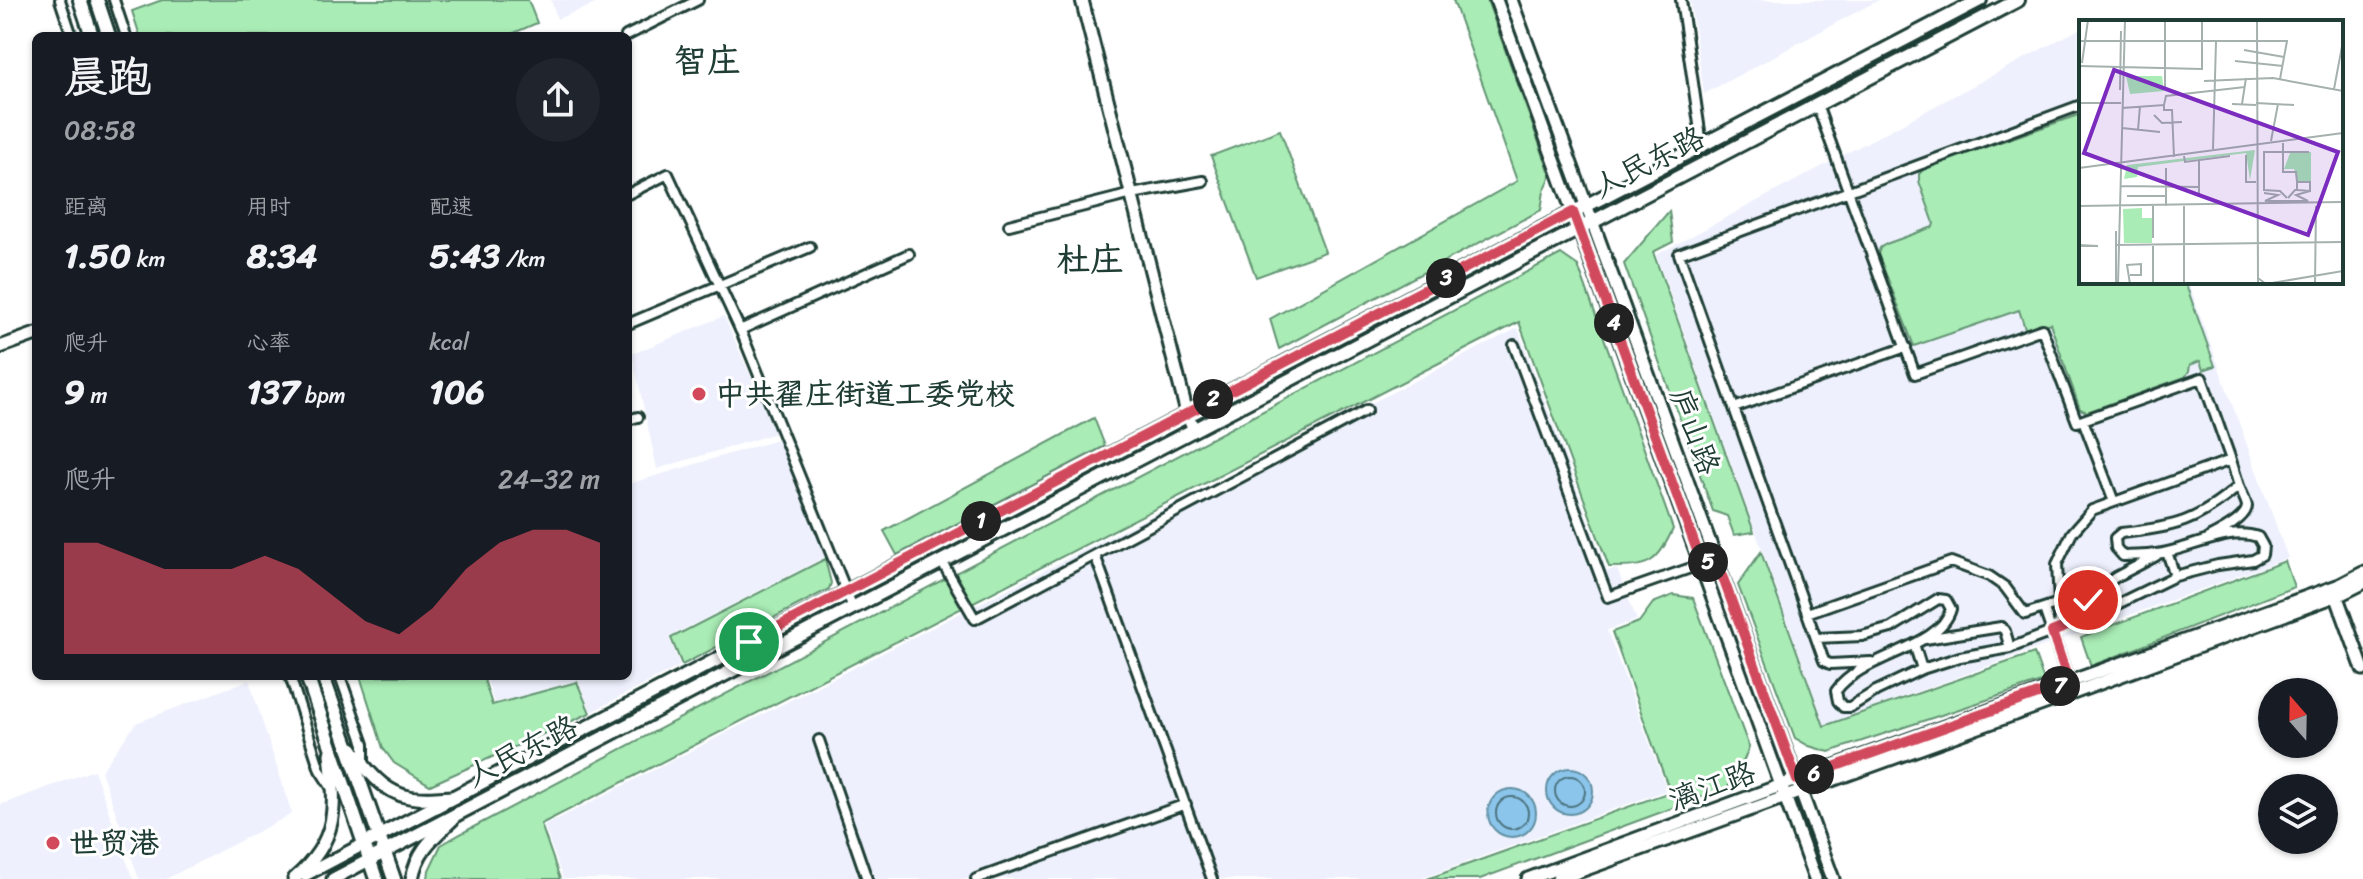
<!DOCTYPE html>
<html lang="zh">
<meta charset="utf-8">
<style>
body{margin:0;font-family:Sriracha,"LXGW WenKai TC",sans-serif;background:#20242c;color:#f1f3f6;height:100vh;display:flex;flex-direction:column;font-size:30px;white-space:nowrap}
*{box-sizing:border-box;margin:0}
p{font-size:26px;color:#9ea1a6}
.icon{flex:none;width:44px;height:44px;fill:none;stroke:currentColor;stroke-width:2;stroke-linecap:round;stroke-linejoin:round}
.map{position:relative;flex:1;overflow:hidden}
.details{position:absolute;left:32px;top:32px;width:600px;height:648px;display:flex;flex-direction:column;background:#171b24;border-radius:12px;box-shadow:0 2px 6px #0004}
.details>*{flex:none}
.needle{width:52px;rotate:340deg}
.fabs{position:absolute;left:2258px;top:678px;display:grid;gap:16px}
.fabs a{display:grid;place-items:center;width:80px;height:80px;border-radius:50%;background:#171b24;box-shadow:0 2px 6px #0004;font-size:40px}
.pin{position:absolute;display:grid;place-items:center;width:68px;height:68px;color:#fff;margin:-34px;border:4px solid #fff;border-radius:50%;box-shadow:0 2px 8px #0007}
.km{position:absolute;width:40px;height:40px;margin:-20px;border-radius:50%;background:#222;color:#fff;font-size:22px;line-height:40px;text-align:center}
.round{display:grid;place-items:center;flex:none;width:84px;height:84px;border-radius:42px;background:#20242c}
.headline{display:flex;align-items:center;justify-content:space-between;height:136px;padding:0 32px}
h1{font-size:44px;font-weight:800;line-height:60px}
.stats{display:grid;grid-template-columns:repeat(3,1fr);gap:12px;height:136px;padding:8px 32px}
.stats div{display:grid;align-content:center}
.stats b{font-size:34px;font-weight:800}
.stats small{font-size:22px;font-weight:400}
.stats p{font-size:22px}
.chart{height:224px;padding:16px 32px}
.chart p{display:flex;justify-content:space-between}
.chart svg{width:100%;height:144px;margin-top:8px;fill:#d1495b;opacity:.7}
.map>svg:first-child{display:block}
</style>
<div class="map">
<svg width="2363" height="879" viewBox="0 0 2363 879">
<rect width="100%" height="100%" fill="#fff"/>
<filter id="ink" filterUnits="userSpaceOnUse"><feTurbulence type="fractalNoise" baseFrequency=".0125" numOctaves="2"/><feDisplacementMap in="SourceGraphic" scale="16" xChannelSelector="R" yChannelSelector="G"/><feConvolveMatrix kernelMatrix="1 2 1 2 8 2 1 2 1" color-interpolation-filters="sRGB"/></filter>
<g filter="url(#ink)">
<path fill="#eef1fd" d="M551,0H606L557,19Z
M1690,0H1879L1704,94Z
M2081,28V282H2188L2288,558L1825,725L1656,255Z
M724,316L776,433L657,469L632,354Z
M1518,328L1607,571L1617,569L1637,620L1607,630L1667,790L1420,879H563L544,826Z
M780,439L825,557L669,637L680,666L591,712L578,680L494,703L486,676H628V484Z
M249,680L292,814L166,879H139L101,771L136,723Z
M94,770L133,879H0V805Z"/>
<path fill="#a9ecb5" stroke="#649474" stroke-width="2" d="M162,0H528L537,23L507,36H140L132,11Z
M1453,0H1487L1551,176L1544,191L1541,210L1279,349L1270,319L1517,181Z
M2081,114V282H2185L2215,366L2203,370L2200,361L2190,365L2189,371L2185,377L2087,412L2080,409L2050,323L2026,331L2019,310L1914,346L1878,254L1880,248L1886,244L1933,227L1934,223L1919,181V174L1925,168Z
M1280,130L1325,252L1256,277L1211,156Z
M1669,211L1673,242L1653,252L1754,532L1734,535L1727,516L1713,511L1624,264Z
M1561,254L1578,266L1673,529C1656,565 1649,567 1609,567L1519,322L541,824L560,879H428L429,870L441,845L466,831Z
M1094,418L1105,446L897,555L884,531Z
M1761,552L1824,726L2034,653L2044,681L1829,752L1809,746L1795,738L1738,585Z
M825,559L831,583L829,589L682,665L671,638Z
M2285,561L2294,587L2091,666L2081,637Z
M1673,595L1693,598L1749,747L1739,772L1727,788L1480,879H1427L1670,792L1612,632L1639,622L1653,603Z
M360,676H483L492,705L577,682L590,713L430,785L394,763L383,748Z"/>
<path fill="#8cc5eb" stroke="#608fa2" stroke-width="2" d="M1547 791a23 23 0 1 1 46 0a23 23 0 1 1-46 0Z
M1488 813a24 24 0 1 1 48 0a24 24 0 1 1-48 0Z"/>
<g fill="none" stroke-linecap="round" stroke-linejoin="round">
<path stroke="#4b737d" stroke-width="2" d="M1555 791a15 15 0 1 1 30 0a15 15 0 1 1-30 0Z
M1496 813a16 16 0 1 1 32 0a16 16 0 1 1-32 0Z"/>
<defs>
<path id="street" d="M60,0L72,36
M114,0L126,36
M1681,0L1702,145
M626,36L698,0
M1817,105L1915,374L2042,329L2077,422L2083,420
M2081,105L1679,254L1807,613L1951,562L1989,576L2005,587L2025,614L2059,603L2057,564L2072,533L2092,510L2231,460L2202,378L2083,420L2114,502
M628,194L668,174L743,336L853,608
M1009,225L1132,194L1203,181
M628,324L810,247
M740,330L909,254
M1514,345L1608,597L1702,564
M1734,408L1906,347
M628,420L638,417
M2210,537C2220,532 2247,518 2247,506C2246,500 2241,492 2239,486
M2167,552L2175,576
M1095,555L1212,879
M942,562L975,619L1367,410
M2044,609L2070,685
M1807,613L1824,661L1830,664L1871,662
M2093,616L2088,600L2090,595L2116,577L2156,556
M1816,638L1862,636L1891,628L1938,599L1946,600L1951,609C1940,649 1861,655 1836,691L1838,701L1843,707H1850L1876,691L1922,669L1960,657L2010,648L2093,616L2175,576L2218,565L2253,560L2262,555L2263,546L2258,537C2227,526 2187,551 2156,554C2145,556 2134,555 2123,556L2116,548L2115,538L2121,533C2176,527 2197,522 2239,486L2231,460
M1925,639L2001,627L2005,631L2010,648
M1914,644L1922,669
M290,676L320,770L331,787
M340,676L364,744V767
M819,740L867,879
M976,879L1186,804"/>
<path id="secondary" d="M1082,0L1187,413L1194,430
M1496,0L1815,879
M1511,0L1833,879
M0,347L36,334
M2335,592L2363,669
M352,748C365,769 383,792 409,797C423,800 440,797 454,797
M305,875L364,844
M294,879C339,840 336,808 330,754
M333,879L369,860
M412,879C417,850 433,838 453,819
M1528,879L1782,785L2340,585L2363,573
M1558,879L2073,693L2343,593L2363,583"/>
<path id="primary" d="M80,0L92,36
M97,0L109,36
M307,676L376,879
M323,676L394,879
M364,844L1980,0
M369,860L2018,0"/>
</defs>
<use href="#street" stroke="#1f3d34" stroke-width="14"/>
<use href="#secondary" stroke="#1f3d34" stroke-width="17"/>
<use href="#primary" stroke="#1f3d34" stroke-width="18"/>
<use href="#street" stroke="#fff" stroke-width="8"/>
<use href="#secondary" stroke="#fff" stroke-width="11"/>
<use href="#primary" stroke="#fff" stroke-width="12"/>
</g>
</g>
<g fill="none" stroke-linecap="round" stroke-linejoin="round" filter="url(#ink)">
<defs>
<path id="route" d="M749,642L1573,212L1702,564L1716,559L1797,780L2069,683L2052,632L2093,616L2088,600"/>
</defs>
<use href="#route" stroke="#fff" stroke-width="16"/>
<use href="#route" stroke="#d1495b" stroke-width="10"/>
</g>
<g fill="#d1495b" stroke="#fff" stroke-width="3">
<circle cx="699" cy="394" r="8"/>
<circle cx="53" cy="843" r="8"/>
</g>
<g text-anchor="middle" dominant-baseline="central" stroke-width="6" stroke-linejoin="round" paint-order="stroke">
<g font-size="30" fill="#1f3d34" stroke="#fff">
<text transform="translate(1649 162) rotate(-27)">人民东路</text>
<text transform="translate(1695 431) rotate(70)">庐山路</text>
<text transform="translate(522 751) rotate(-27)">人民东路</text>
<text transform="translate(1712 786) rotate(-20)">漓江路</text>
</g>
<g font-size="30" font-weight="bold" fill="#1f3d34" stroke="#fff" text-anchor="start">
<text x="715" y="394">中共翟庄街道工委党校</text>
<text x="69" y="843">世贸港</text>
</g>
<g font-size="34" font-weight="bold" fill="#1f3d34" stroke="#fff">
<text x="707" y="61">智庄</text>
<text x="1090" y="260">杜庄</text>
</g>
</g>
<g transform="translate(2079 20)">
<rect width="264" height="264" fill="#fff"/>
<path d="M47,56H83L85,71L51,74ZM176,130L171,160L167,133L59,147L58,157L45,159L48,145ZM232,132V161H218L215,149H205L211,133ZM63,188V198H73V223H45L44,189Z" fill="#a9ecb5"/>
<path fill="none" stroke="#a5b1ae" stroke-width="2" d="M86,0V68M178,0L179,264M0,21H208L201,59M165,30L205,37M156,41L204,46M3,43L9,0M0,46L123,49M123,50V0M125,61L194,58L264,71M255,69L264,21M41,70L42,11M0,83H42M177,83L215,85M153,84L177,85M163,84L167,58M85,85L87,76L166,67M43,88L85,85V90H93L95,137M75,95L83,103L103,102M43,108L81,112M59,110L61,86M192,121L199,84M204,123V152H217L218,162M134,129L137,22M167,135V162H177M105,136L106,142L151,136M0,148L264,113M42,166L120,167M185,173L199,175L186,181H229L217,175L231,171M48,176H87M120,176V140M208,178L201,171L185,170V132H230M209,178L216,170H218L231,171V162H218V170M0,186L264,182M74,186V218M87,186V148M105,186V264M37,211V263M0,225L19,226H0M36,225L264,222M179,258L187,264L264,251M39,264L46,0M51,264L48,245L62,244V255H51M74,264V226M236,264L237,186"/>
<path fill="#7b2cbf" fill-opacity="0.15" stroke="#7b2cbf" stroke-width="4" d="M35,50L259,132L229,215L5,133Z"/>
<rect width="264" height="264" fill="none" stroke="#1f3d34" stroke-width="4"/>
</g>
</svg>
<div class="fabs">
<a><svg class="needle" viewBox="-14 -14 28 28"><path d="M0-13l5 13h-10z" fill="#e53935"/><path d="M0 13l5-13h-10z" fill="#9ea1a6"/></svg></a>
<a><svg class="icon" aria-label="layers" viewBox="0 0 24 24"><path d="M12 4l9 5-9 5-9-5zM3 14l9 5 9-5"/></svg></a>
</div>
<div class="pin" style="left:749px;top:642px;background:#1e9e55"><svg class="icon" aria-label="arrive" viewBox="0 0 24 24"><path d="M6 21V4h12l-3 4 3 4H6"/></svg></div>
<div class="pin" style="left:2088px;top:600px;background:#d93025"><svg class="icon" aria-label="check" viewBox="0 0 24 24"><path d="M5 12l5 5 9-10"/></svg></div>
<b class="km" style="left:981px;top:521px">1</b>
<b class="km" style="left:1213px;top:399px">2</b>
<b class="km" style="left:1446px;top:278px">3</b>
<b class="km" style="left:1614px;top:323px">4</b>
<b class="km" style="left:1708px;top:562px">5</b>
<b class="km" style="left:1814px;top:774px">6</b>
<b class="km" style="left:2060px;top:686px">7</b>
<section class="details">
<div class="headline"><div><h1>晨跑</h1><p>08:58</p></div><a class="round"><svg class="icon" aria-label="share" viewBox="0 0 24 24"><path d="M12 15V3M7 8l5-5 5 5M5 13v7h14v-7"/></svg></a></div>
<div class="stats">
<div><p>距离</p><b>1.50<small> km</small></b></div>
<div><p>用时</p><b>8:34</b></div>
<div><p>配速</p><b>5:43<small> /km</small></b></div>
</div>
<div class="stats">
<div><p>爬升</p><b>9<small> m</small></b></div>
<div><p>心率</p><b>137<small> bpm</small></b></div>
<div><p>kcal</p><b>106</b></div>
</div>
<div class="chart"><p><span>爬升</span>24–32 m</p>
<svg viewBox="0 0 160 44" preserveAspectRatio="none"><path d="M0 44V10L10 10L20 14L30 18L40 18L50 18L60 14L70 18L80 26L90 34L100 38L110 30L120 18L130 10L140 6L150 6L160 10V44z"/></svg>
</div>
</section>
</div>
